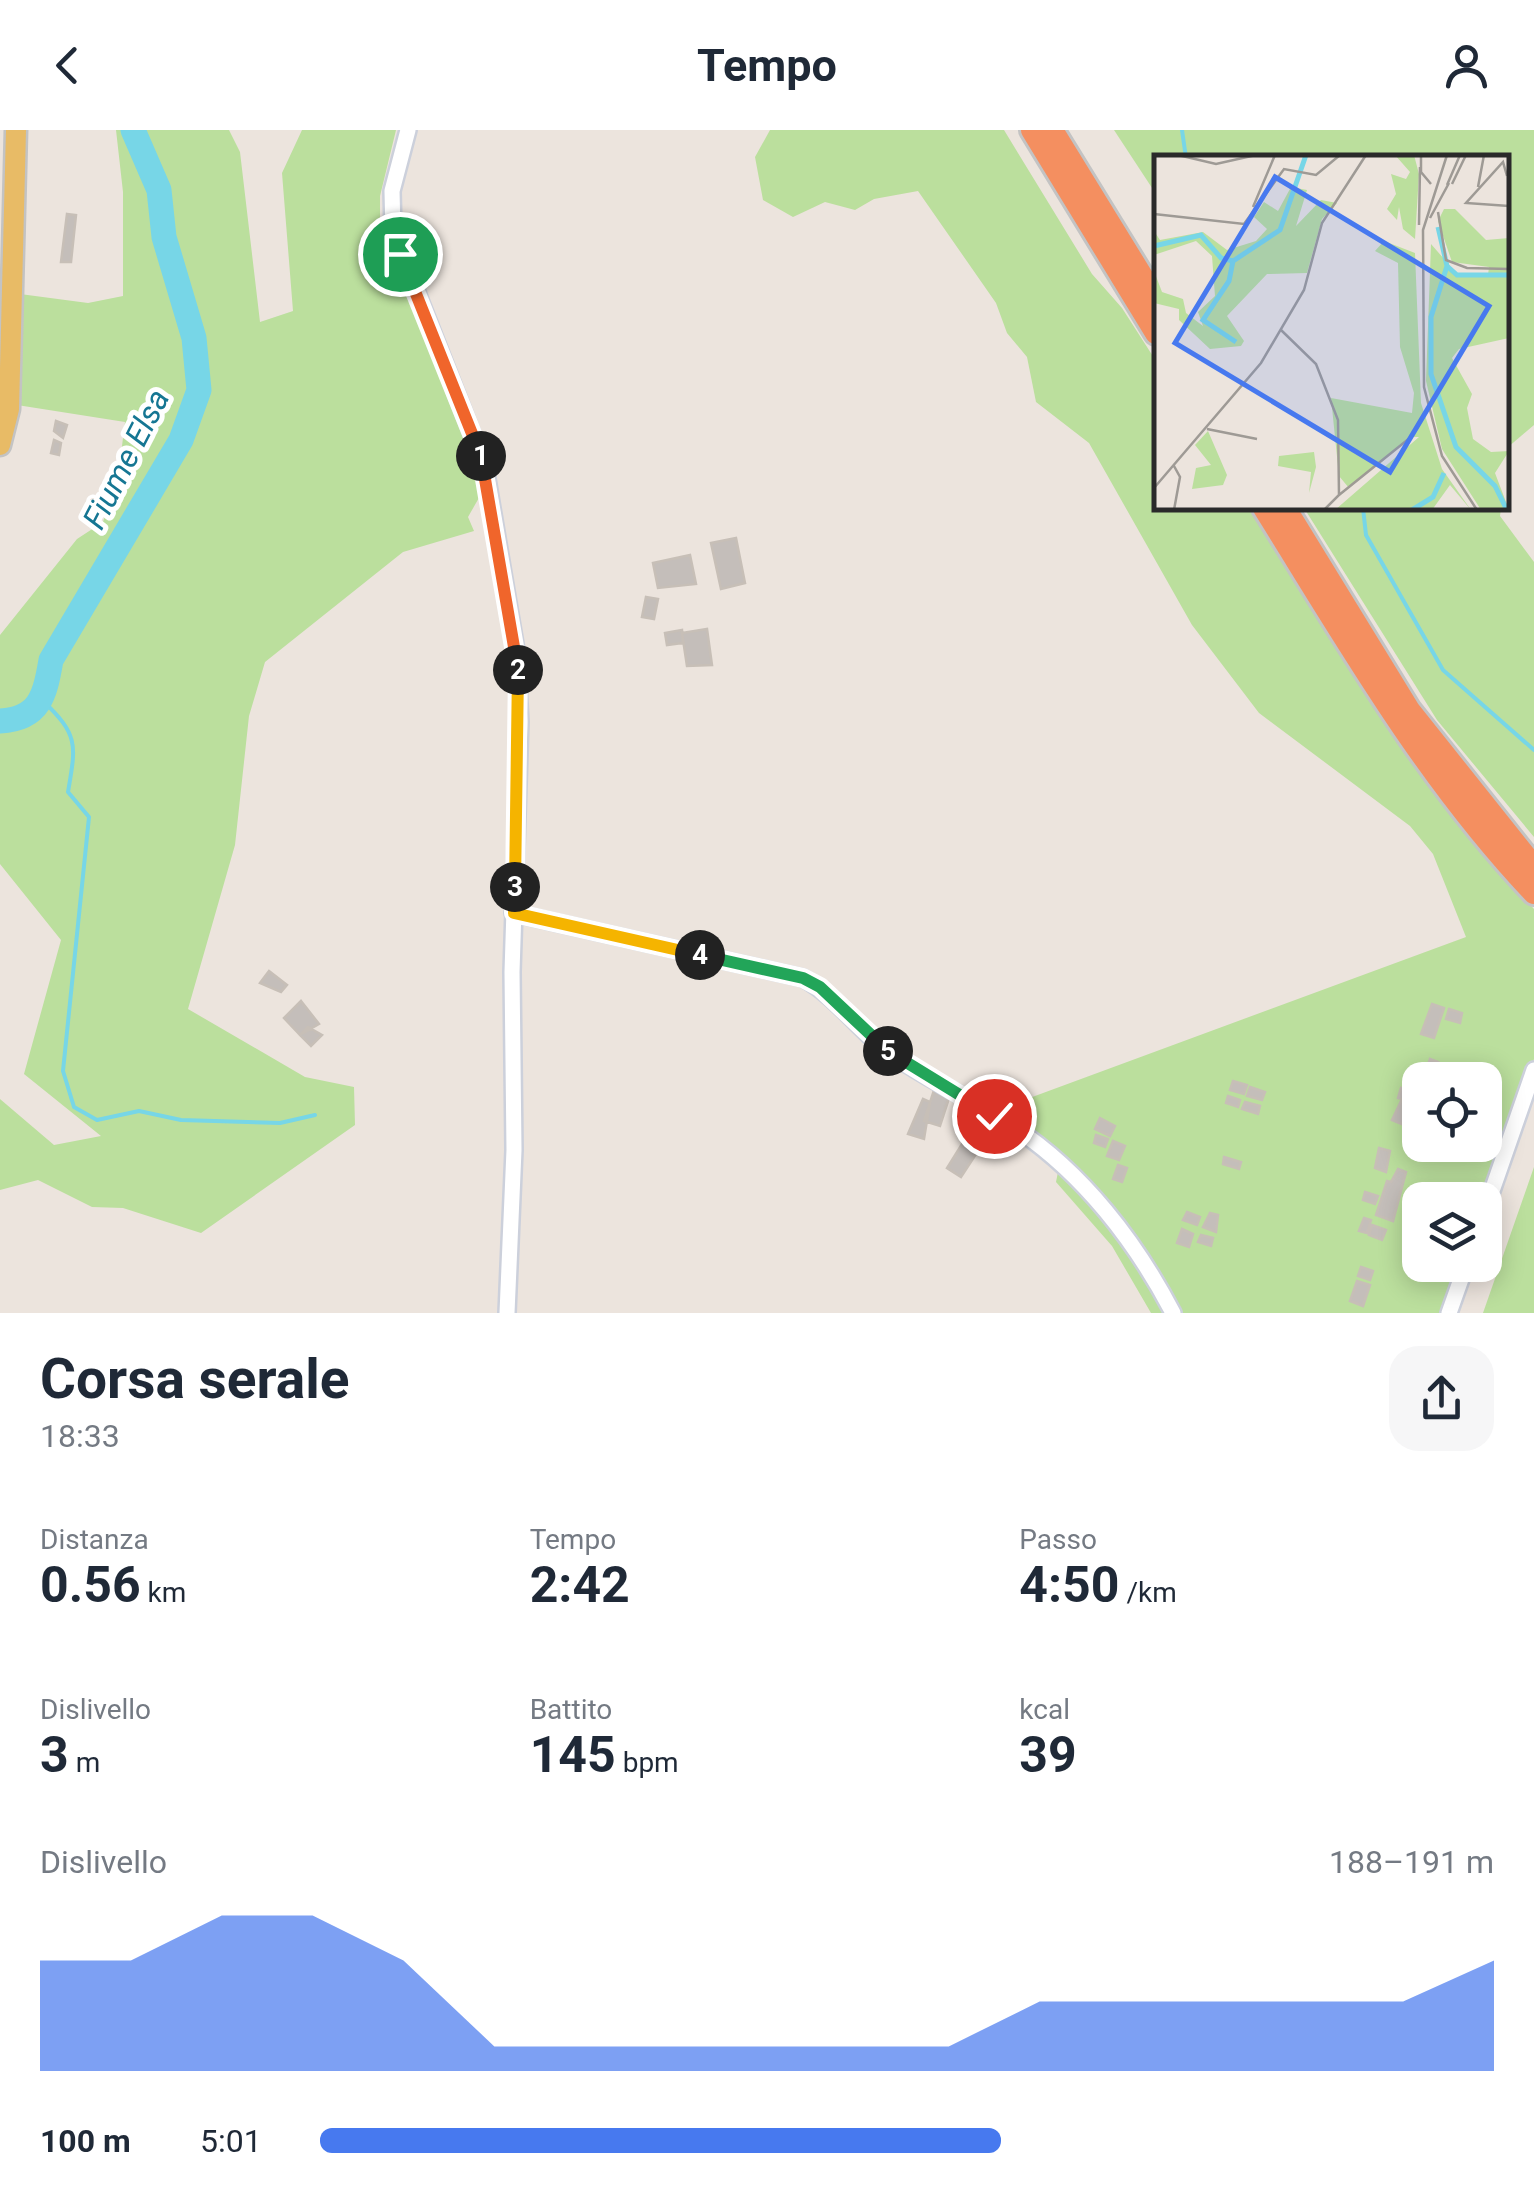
<!DOCTYPE html>
<html lang="it">
<meta charset="utf-8">
<style>
body{margin:0;font-family:Roboto,sans-serif;background:#f6f6f7;color:#1f2937;height:100vh;display:flex;flex-direction:column;font-size:38px;white-space:nowrap}
*{box-sizing:border-box;margin:0}
p{font-size:32px;color:#747a83}
.icon{flex:none;width:55px;height:55px;fill:none;stroke:currentColor;stroke-width:2;stroke-linecap:round;stroke-linejoin:round}
.map{position:relative;height:1183px;overflow:hidden}
.sheet{display:flex;flex-direction:column;background:#fff;flex:1}
.sheet>*{flex:none}
.controls{position:absolute;left:1402px;top:932px;display:grid;gap:20px}
.controls a{display:grid;place-items:center;width:100px;height:100px;border-radius:20px;background:#fff;box-shadow:0 5px 25px #0003;font-size:50px}
.pin{position:absolute;display:grid;place-items:center;width:85px;height:85px;color:#fff;margin:-42px;border:5px solid #fff;border-radius:50%;box-shadow:0 2px 10px #0007}
.km{position:absolute;width:50px;height:50px;margin:-25px;border-radius:50%;background:#222;color:#fff;font-size:28px;line-height:50px;text-align:center}
.round{display:grid;place-items:center;flex:none;width:105px;height:105px;border-radius:30px;background:#f6f6f7}
.summary{display:flex;align-items:center;justify-content:space-between;height:170px;padding:0 40px}
h1{font-size:55px;font-weight:700;line-height:75px}
.metrics{display:grid;grid-template-columns:repeat(3,1fr);gap:15px;height:170px;padding:10px 40px}
.metrics div{display:grid;align-content:center}
.metrics b{font-size:50px;font-weight:700}
.metrics small{font-size:28px;font-weight:400}
.metrics p{font-size:28px}
.chart{height:280px;padding:20px 40px}
.chart p{display:flex;justify-content:space-between}
.chart svg{width:100%;height:180px;margin-top:10px;fill:#4779ef;opacity:.7}
ul{padding:0 40px;list-style:none;font-size:32px}
li{display:grid;grid-template-columns:160px 120px 1fr;align-items:center;height:75px}
li i{height:25px;border-radius:12px;background:#4779ef}
header{display:flex;justify-content:space-between;align-items:center;height:130px;padding:0 40px;background:#fff;font-size:45px;font-weight:700}
.map>svg:first-child{display:block}
</style>
<header><svg class="icon" aria-label="back" viewBox="0 0 24 24"><path d="M15 5l-7 7 7 7"/></svg>Tempo<svg class="icon" aria-label="person" viewBox="0 0 24 24"><circle cx="12" cy="8" r="4"/><path d="M4 21q1-7 8-7t8 7"/></svg></header>
<div class="map">
<svg width="1534" height="1183" viewBox="0 0 1534 1183">
<rect width="100%" height="100%" fill="#ece4dd"/>
<path fill="#bbdf9d" fill-rule="evenodd" d="M116,0H229L240,22L260,192L293,181L282,43L302,0H396L380,66V94L467,315L480,366L468,387L474,401L403,422L265,532L249,586L235,715L188,879L305,947L354,957L355,995L201,1103L123,1078L92,1077L38,1050L0,1060V969L54,1015L101,1006L24,944L61,810L0,734V505L77,409L103,392L119,340L125,292L17,275L20,164L88,173L123,166V62Z
M770,0H1004L1092,144L1122,178L1156,231V378H1250C1340,517 1419,658 1534,779V929L1485,1070H1420V1135H1461L1444,1183H1179L1126,1098L994,981L1466,807L1433,724L1410,696L1259,583L1192,495L1089,313L1036,272L1027,227L1007,203L996,173L918,61L874,69L855,80L825,72L793,87L763,70L755,27ZM1420,950H1485V1015H1420Z
M1114,0H1534V295L1507,318L1506,28H1156V64Z
M1304,378H1501L1500,386L1534,432V707L1437,590Z
M1534,1037V1183H1483Z
M1058,1042C1101,1086 1135,1128 1163,1183H1151L1112,1116L1056,1052Z"/>
<g fill="none" stroke-linecap="round" stroke-linejoin="round">
<path stroke="#77d6e7" stroke-width="4" d="M1182,0L1186,28
M1363,378L1366,405L1443,540L1534,620
M43,571C79,605 76,615 68,662L89,687L63,941L74,977L97,990L139,981L181,990L280,993L315,985"/>
<path stroke="#77d6e7" stroke-width="25" d="M0,591C40,589 45,565 51,530L181,310L199,260L194,208L164,107L159,60L133,0"/>
</g>
<path fill="#c4beba" stroke="#c7bfb7" stroke-width="2.5" d="M67,84L76,85L71,132H61Z
M56,291L67,295L63,308L54,301Z
M54,310L61,313L59,325L51,323Z
M736,408L745,453L721,459L711,413Z
M690,425L696,454L658,458L653,433Z
M646,467L658,469L654,489L642,487Z
M707,499L712,535L687,536L682,503Z
M682,500L683,513L667,515L665,503Z
M269,841L287,855L281,862L260,853Z
M301,871L319,894L300,905L284,888Z
M1432,874L1444,878L1434,908L1421,904Z
M1449,879L1462,883L1460,893L1446,889Z
M308,897L322,905L311,916L300,905Z
M1430,929L1438,932L1432,950H1423Z
M1233,951L1247,955L1244,964L1230,960Z
M935,957L951,962L940,996L924,991Z
M1250,957L1265,962L1262,970L1247,966Z
M1401,958L1414,963L1402,994L1392,990L1402,969L1398,968Z
M1420,959V997L1408,992Z
M1228,966L1240,970L1238,977L1226,973Z
M923,969L930,972L924,1009L908,1004Z
M1245,972L1260,976L1258,984L1242,979Z
M1100,988L1115,996L1110,1006L1095,999Z
M1096,1005L1108,1009L1105,1017L1094,1013Z
M967,1006L982,1015L961,1047L947,1038Z
M1113,1011L1125,1016L1119,1030L1107,1026Z
M1422,1015H1431L1426,1029L1418,1026Z
M1379,1018L1390,1021L1386,1042L1375,1038Z
M1224,1027L1241,1032L1239,1039L1223,1034Z
M1118,1035L1127,1038L1122,1052L1113,1049Z
M1398,1039L1406,1042L1393,1091L1376,1085L1387,1051L1391,1052Z
M1365,1062L1378,1066L1375,1074L1363,1070Z
M1187,1082L1200,1087L1197,1095L1183,1090Z
M1210,1083L1218,1085L1216,1102L1203,1097Z
M1364,1088L1371,1090L1367,1103L1359,1101Z
M1372,1095L1386,1100L1382,1110L1369,1105Z
M1182,1099L1193,1104L1189,1117L1177,1113Z
M1201,1105L1213,1108L1211,1116L1198,1112Z
M1361,1137L1373,1141L1370,1150L1358,1146Z
M1357,1151L1370,1155L1363,1176L1350,1171Z"/>
<g fill="none" stroke-linecap="round" stroke-linejoin="round">
<defs>
<path id="minor" d="M408,0L392,61L393,101L485,337L516,520L520,592L512,842L514,1020L507,1183
M513,783L803,848C839,868 862,905 896,927C934,953 977,972 1015,998C1083,1043 1136,1112 1173,1183
M1485,1081L1534,940
M1449,1183L1466,1135"/>
<path id="major" d="M0,315L9,279L16,0"/>
<path id="highway" d="M1032,0L1156,203
M1052,0L1156,169
M1264,378C1347,511 1425,648 1534,763
M1285,378L1409,580L1534,737"/>
</defs>
<use href="#minor" stroke="#ccd0db" stroke-width="20"/>
<use href="#major" stroke="#c3c3c3" stroke-width="25"/>
<use href="#highway" stroke="#c3c3c3" stroke-width="28"/>
<use href="#minor" stroke="#fff" stroke-width="15"/>
<use href="#major" stroke="#e8bb66" stroke-width="20"/>
<use href="#highway" stroke="#f48f60" stroke-width="22"/>
</g>
<g fill="none" stroke-linecap="round" stroke-linejoin="round">
<defs>
<path id="split-1" d="M400,124L481,326"/>
<path id="split-2" d="M481,326L518,540"/>
<path id="split-3" d="M515,757L518,540"/>
<path id="split-4" d="M515,757L514,783L700,825"/>
<path id="split-5" d="M700,825L803,848L820,857L888,921"/>
<path id="split-6" d="M888,921L994,986"/>
</defs>
<use href="#split-1" stroke="#fff" stroke-width="20"/>
<use href="#split-2" stroke="#fff" stroke-width="20"/>
<use href="#split-3" stroke="#fff" stroke-width="20"/>
<use href="#split-4" stroke="#fff" stroke-width="20"/>
<use href="#split-5" stroke="#fff" stroke-width="20"/>
<use href="#split-6" stroke="#fff" stroke-width="20"/>
<use href="#split-1" stroke="#f0652b" stroke-width="12"/>
<use href="#split-2" stroke="#f0652b" stroke-width="12"/>
<use href="#split-3" stroke="#f5b400" stroke-width="12"/>
<use href="#split-4" stroke="#f5b400" stroke-width="12"/>
<use href="#split-5" stroke="#22a559" stroke-width="12"/>
<use href="#split-6" stroke="#22a559" stroke-width="12"/>
</g>
<g text-anchor="middle" dominant-baseline="central" stroke-width="10" stroke-linejoin="round" paint-order="stroke">
<g font-size="32" font-style="italic" fill="#157693" stroke="#fff">
<text transform="translate(126 329) rotate(-63)">Fiume Elsa</text>
</g>
</g>
<g transform="translate(1154 25)">
<rect width="355" height="355" fill="#ece4dd"/>
<path d="M241,0H260L265,19L261,84L249,74L245,52L243,65L233,54L242,39L237,19L252,24L256,17ZM137,32L153,35L142,71L167,45L183,48L168,64L153,118L113,119L73,161L90,186L87,191L56,194L25,165V154L0,148V116L8,137L29,144L32,158L49,171L44,157L61,141L58,101L42,86L0,100V76L6,85L49,77L73,95L102,86L113,74L100,62L110,47L124,56ZM290,54H301L332,85L355,83V183L305,194L298,203L318,239L313,253L319,284L337,297L355,296L341,318L355,355H327L288,294L272,226L277,89L304,120H334L335,112L298,107L284,66ZM230,86L261,98L267,248L288,314L317,355L296,330L278,355H181L265,282H257L195,333L185,321L177,243L258,258L260,238L246,192L244,108L221,96ZM54,276L73,320L69,330L38,334L42,313L57,310L41,290ZM160,297L162,312L155,338L157,317L124,311L125,301Z" fill="#bbdf9d"/>
<path fill="none" stroke="#77d6e7" stroke-width="5" d="M284,72L293,111L303,120H355M0,91L47,80L67,103L79,106L126,75L152,0M79,106L75,126L49,165L82,187M293,111L277,162V219L302,292L341,331L353,355M258,355L279,342L290,318"/>
<path fill="none" stroke="#9e9a95" stroke-width="2.5" d="M24,0L62,9L102,0M267,0V17L277,29M293,0L269,75L270,232L288,301L323,355M353,21L349,7L312,48L355,51M298,29L312,0M293,30L306,0M324,32L330,0M99,52L121,0M284,57L292,105L313,113L355,114M0,59L90,69L130,14L162,20L186,0M276,63L295,28M265,70L266,12M127,175L162,209L184,265L185,340L170,355M53,274L103,284M0,333L107,208L150,135L168,68L212,0M185,340L257,282M20,355L26,322L20,311"/>
<path fill="#4779ef" fill-opacity="0.15" stroke="#4779ef" stroke-width="5" d="M121,22L335,151L236,317L21,188Z"/>
<rect width="355" height="355" fill="none" stroke="#2a2a2a" stroke-width="5"/>
</g>
</svg>
<div class="controls">
<a><svg class="icon" aria-label="locate" viewBox="0 0 24 24"><circle cx="12" cy="12" r="6"/><path d="M12 2v4M12 18v4M2 12h4M18 12h4"/></svg></a>
<a><svg class="icon" aria-label="layers" viewBox="0 0 24 24"><path d="M12 4l9 5-9 5-9-5zM3 14l9 5 9-5"/></svg></a>
</div>
<div class="pin" style="left:400px;top:124px;background:#1e9e55"><svg class="icon" aria-label="arrive" viewBox="0 0 24 24"><path d="M6 21V4h12l-3 4 3 4H6"/></svg></div>
<div class="pin" style="left:994px;top:986px;background:#d93025"><svg class="icon" aria-label="check" viewBox="0 0 24 24"><path d="M5 12l5 5 9-10"/></svg></div>
<b class="km" style="left:481px;top:326px">1</b>
<b class="km" style="left:518px;top:540px">2</b>
<b class="km" style="left:515px;top:757px">3</b>
<b class="km" style="left:700px;top:825px">4</b>
<b class="km" style="left:888px;top:921px">5</b>
</div>
<section class="sheet">
<div class="summary"><div><h1>Corsa serale</h1><p>18:33</p></div><a class="round"><svg class="icon" aria-label="share" viewBox="0 0 24 24"><path d="M12 15V3M7 8l5-5 5 5M5 13v7h14v-7"/></svg></a></div>
<div class="metrics">
<div><p>Distanza</p><b>0.56<small> km</small></b></div>
<div><p>Tempo</p><b>2:42</b></div>
<div><p>Passo</p><b>4:50<small> /km</small></b></div>
</div>
<div class="metrics">
<div><p>Dislivello</p><b>3<small> m</small></b></div>
<div><p>Battito</p><b>145<small> bpm</small></b></div>
<div><p>kcal</p><b>39</b></div>
</div>
<div class="chart"><p><span>Dislivello</span>188–191 m</p>
<svg viewBox="0 0 160 44" preserveAspectRatio="none"><path d="M0 44V17L10 17L20 6L30 6L40 17L50 38L60 38L70 38L80 38L90 38L100 38L110 27L120 27L130 27L140 27L150 27L160 17V44z"/></svg>
</div>
<ul>
<li><b>100 m</b>5:01<i style="width:58%"></i></li>
</ul>
</section>
